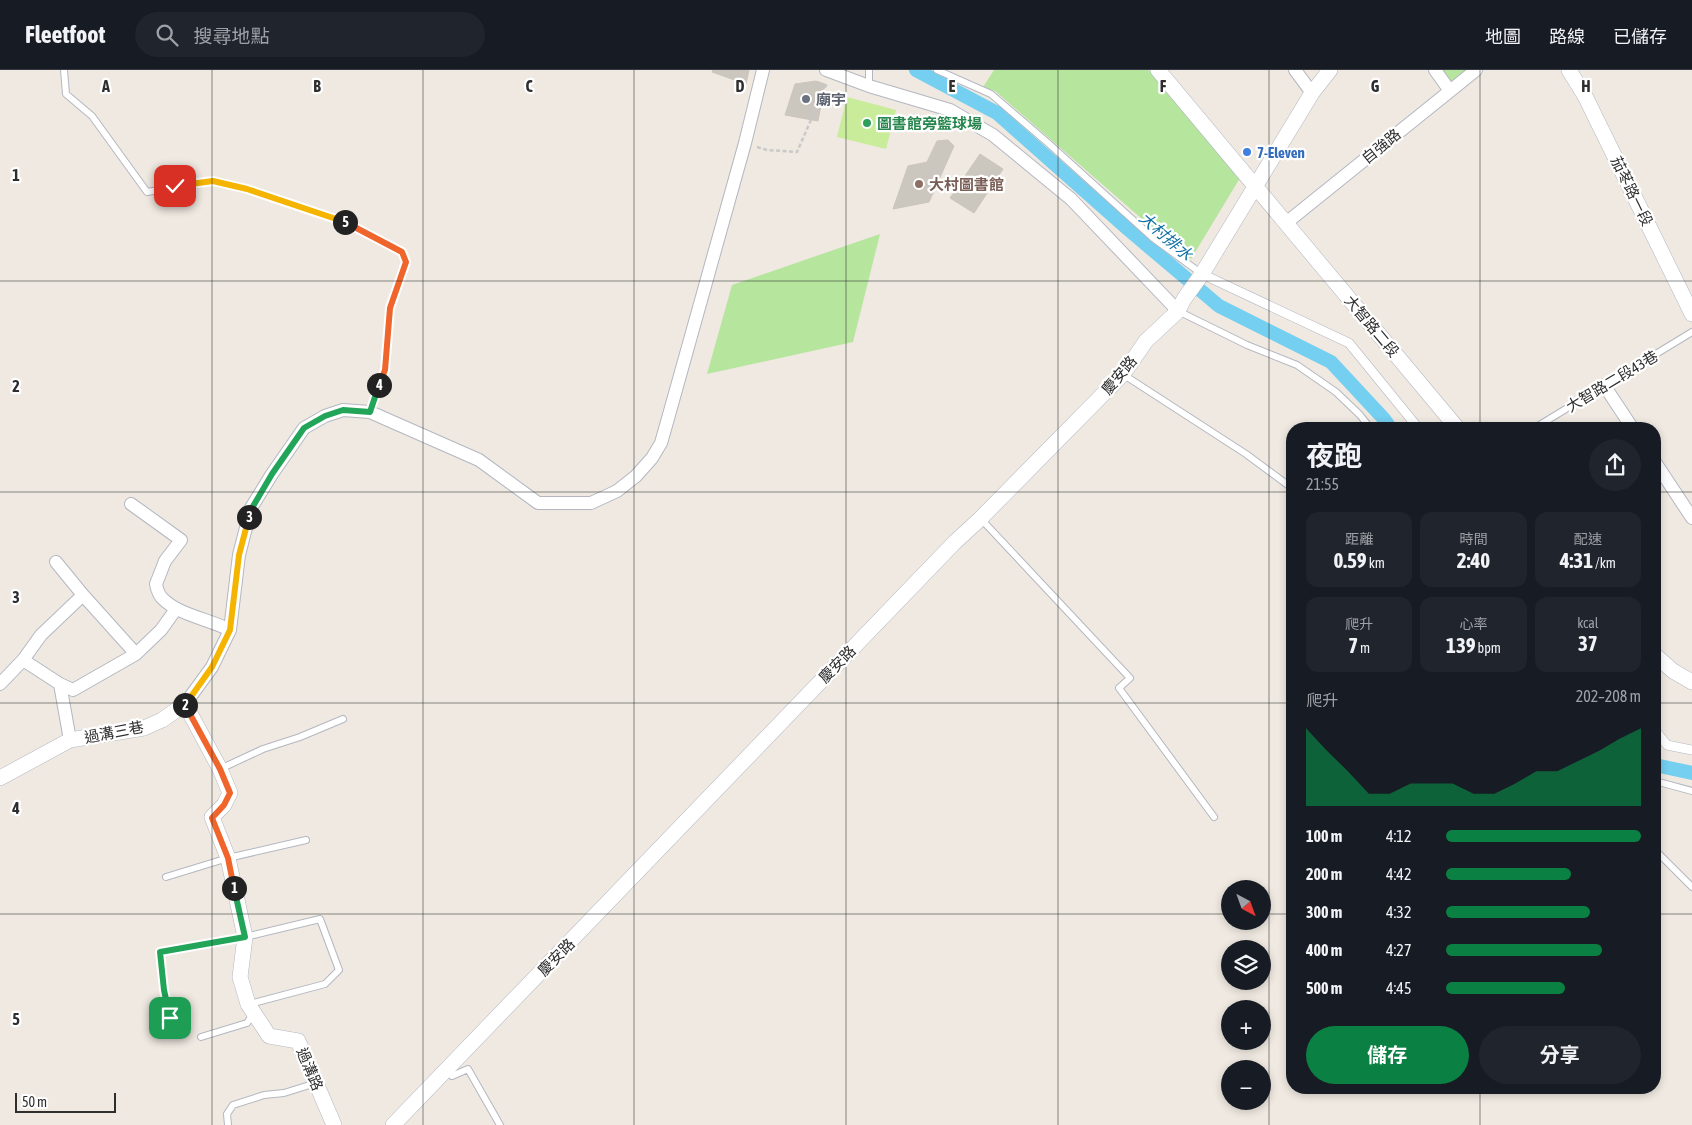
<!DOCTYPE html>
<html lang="zh-TW">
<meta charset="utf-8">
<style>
body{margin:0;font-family:"Asap Condensed","Noto Sans TC",sans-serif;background:#20242c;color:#f1f3f6;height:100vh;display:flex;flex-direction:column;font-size:19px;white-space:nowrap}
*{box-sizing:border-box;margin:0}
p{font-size:16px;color:#9ea1a6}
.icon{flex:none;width:28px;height:28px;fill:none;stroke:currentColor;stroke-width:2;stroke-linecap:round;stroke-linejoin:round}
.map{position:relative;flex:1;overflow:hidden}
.details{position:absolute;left:1286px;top:352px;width:375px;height:672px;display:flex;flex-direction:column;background:#171b24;border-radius:20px;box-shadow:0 2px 8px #0003}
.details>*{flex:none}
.needle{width:32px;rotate:139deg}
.tools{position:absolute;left:1221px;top:810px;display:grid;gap:10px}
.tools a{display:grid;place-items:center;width:50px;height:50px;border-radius:50%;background:#171b24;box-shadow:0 2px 8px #0003;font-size:25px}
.scale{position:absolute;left:15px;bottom:12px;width:101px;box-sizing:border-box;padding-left:5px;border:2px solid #2e2e2e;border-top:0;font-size:14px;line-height:18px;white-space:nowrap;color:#2e2e2e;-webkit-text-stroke:4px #fff;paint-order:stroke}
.pin{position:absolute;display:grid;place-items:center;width:42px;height:42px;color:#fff;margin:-21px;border-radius:10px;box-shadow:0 2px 8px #0006}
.km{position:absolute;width:25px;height:25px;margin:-12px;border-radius:50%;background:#222;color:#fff;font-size:14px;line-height:25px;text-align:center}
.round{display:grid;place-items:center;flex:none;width:52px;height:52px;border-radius:26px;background:#20242c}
.overview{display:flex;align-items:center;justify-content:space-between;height:85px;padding:0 20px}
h1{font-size:28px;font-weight:700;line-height:38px}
.figures{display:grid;grid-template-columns:repeat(3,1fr);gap:8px;height:85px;padding:5px 20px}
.figures div{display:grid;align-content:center;border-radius:12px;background:#20242c;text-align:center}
.figures b{font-size:21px;font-weight:700}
.figures small{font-size:14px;font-weight:400}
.figures p{font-size:14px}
.chart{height:140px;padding:10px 20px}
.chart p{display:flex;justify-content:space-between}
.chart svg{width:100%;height:90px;margin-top:5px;fill:#0b8043;opacity:.7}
.primary-button{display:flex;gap:10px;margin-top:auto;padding:10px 20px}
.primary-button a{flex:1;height:58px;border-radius:30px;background:#0b8043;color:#fff;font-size:20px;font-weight:700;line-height:58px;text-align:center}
.primary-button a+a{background:#20242c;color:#f1f3f6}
ul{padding:0 20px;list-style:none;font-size:16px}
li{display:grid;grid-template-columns:80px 60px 1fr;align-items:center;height:38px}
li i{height:12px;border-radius:6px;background:#0b8043}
header{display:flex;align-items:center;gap:30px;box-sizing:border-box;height:70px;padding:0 25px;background:#171b24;border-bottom:1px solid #363941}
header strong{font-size:24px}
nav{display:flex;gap:28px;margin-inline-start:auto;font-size:18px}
.search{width:350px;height:45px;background:#20242c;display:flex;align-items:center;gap:12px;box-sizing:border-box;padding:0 18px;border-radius:28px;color:#9ea1a6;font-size:19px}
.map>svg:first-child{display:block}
</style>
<header>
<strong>Fleetfoot</strong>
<div class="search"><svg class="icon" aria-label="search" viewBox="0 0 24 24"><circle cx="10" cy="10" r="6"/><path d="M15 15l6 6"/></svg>搜尋地點</div>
<nav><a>地圖</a><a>路線</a><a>已儲存</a></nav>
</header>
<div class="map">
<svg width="1692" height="1055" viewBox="0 0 1692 1055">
<rect width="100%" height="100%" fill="#efe9e1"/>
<path fill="#b6e59e" d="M994,0H1149L1240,108L1191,189L1157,162L995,21L983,17Z
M1435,0H1476L1450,21Z
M880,164L853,272L707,304L732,215Z"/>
<path fill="#c9ec9a" d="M847,27L896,40L886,79L837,67Z"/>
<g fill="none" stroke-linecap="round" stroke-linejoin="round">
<path stroke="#75cff0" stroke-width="14" d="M916,0L997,43L1129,160L1219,236L1331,292L1384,349L1391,359
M1655,695L1692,703"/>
</g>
<path fill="#cbc7bf" stroke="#cbc5ba" d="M713,0H749L746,14L712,2Z
M816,11L825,14L818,51L785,45L795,14Z
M948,70L954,76L929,132L893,139L908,96L927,92L937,71Z
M980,84L1003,99L974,143L950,128Z"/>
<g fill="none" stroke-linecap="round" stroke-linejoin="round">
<defs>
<path id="service" d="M64,0L66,24L92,46L147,122L213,111L247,119L339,149L402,182L406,192L390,239L385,300L370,342
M937,0L991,24L1048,73L1153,168L1202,204
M869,16V0
M1178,241L1247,275L1297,295L1336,322L1360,345L1371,359
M1124,305L1246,384L1292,418
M1533,359L1692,262
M981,449L1130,608L1119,618L1214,747
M220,699L263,679L300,667L343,649
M1655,711L1692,721
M1655,780L1692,817
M166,807L228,788L306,770
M170,948L164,920L160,882L245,867L320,849L339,900L325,914L250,934
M201,967L247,953L253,944
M450,998L452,1006L468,999L500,1055
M228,1055L227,1044L233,1035L264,1025L284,1023L316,1013"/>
<path id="pedestrian" d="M1202,204L1349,273L1419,359
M1655,660L1667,675L1692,680"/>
<path id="minor" d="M826,0L869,16L950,40L993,65L1071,129L1178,241
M1295,0L1312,23
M1435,0L1450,21
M1286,153L1476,0
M1604,315L1633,359
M1655,392L1692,448
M131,434L181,470L165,491L156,514C157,519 159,525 162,528C178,545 209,549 230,560
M56,492L83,525L136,584
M23,590L60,614L73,620L136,584L161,560L176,539
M0,614L23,590L41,565L83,525
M60,614L70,670
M185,634L212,597L230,560L239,485L251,438L272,404L304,358L325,346L343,340L370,342L479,390L538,433H591L617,421L636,406L652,388L661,373L667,352L745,73L763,0"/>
<path id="tertiary" d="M1158,0L1458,359
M1569,0L1585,26L1692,244
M1655,585L1673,601L1692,612
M0,708L70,670L144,658L162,650L185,634L220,699L230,723L224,735L212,747L228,788L245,867L240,907L248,934L269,966L298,971L334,1055
M393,1055L955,472L980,449L1123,304L1146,271L1178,241L1184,229L1202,204L1312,23L1330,0"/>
</defs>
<use href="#service" stroke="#b4b7c1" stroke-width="8"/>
<use href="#pedestrian" stroke="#b4b7c1" stroke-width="10"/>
<use href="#minor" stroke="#b4b7c1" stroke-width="14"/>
<use href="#tertiary" stroke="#b4b7c1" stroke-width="16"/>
<path stroke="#c9c9c9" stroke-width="2.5" stroke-dasharray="4 2.5" stroke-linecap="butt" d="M757,77L767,80L797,82L827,13"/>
<use href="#service" stroke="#fff" stroke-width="6"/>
<use href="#pedestrian" stroke="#fff" stroke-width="9"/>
<use href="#minor" stroke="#fff" stroke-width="12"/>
<use href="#tertiary" stroke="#fff" stroke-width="15"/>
</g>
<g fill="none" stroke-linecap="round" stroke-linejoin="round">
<defs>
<path id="split-1" d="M170,948L164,920L160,882L245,867L234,818"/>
<path id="split-2" d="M185,635L220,699L230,723L224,735L212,748L228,788L234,818"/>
<path id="split-3" d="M185,635L212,597L230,560L239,485L249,447"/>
<path id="split-4" d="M249,447L252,438L272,404L304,358L325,346L343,340L370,342L379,315"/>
<path id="split-5" d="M345,152L402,182L406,192L390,238L385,300L379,315"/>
<path id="split-6" d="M175,116L213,111L247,119L345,152"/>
</defs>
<use href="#split-1" stroke="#fff" stroke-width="10"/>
<use href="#split-2" stroke="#fff" stroke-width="10"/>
<use href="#split-3" stroke="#fff" stroke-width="10"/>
<use href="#split-4" stroke="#fff" stroke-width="10"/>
<use href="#split-5" stroke="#fff" stroke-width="10"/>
<use href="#split-6" stroke="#fff" stroke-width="10"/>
<use href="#split-1" stroke="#22a559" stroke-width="6"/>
<use href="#split-2" stroke="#f0652b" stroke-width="6"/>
<use href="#split-3" stroke="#f5b400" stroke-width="6"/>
<use href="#split-4" stroke="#22a559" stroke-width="6"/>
<use href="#split-5" stroke="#f0652b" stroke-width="6"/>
<use href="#split-6" stroke="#f5b400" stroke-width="6"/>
</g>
<path fill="none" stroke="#2e2e2e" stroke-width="1" stroke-opacity="0.55" d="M212,0V1055M423,0V1055M634,0V1055M846,0V1055M1058,0V1055M1269,0V1055M1480,0V359M0,211H1692M0,422H1292M1655,422H1692M0,633H1292M1655,633H1692M0,844H1230M1262,844H1292M1655,844H1692M1480,1019V1055"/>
<circle fill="#6b7280" stroke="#fff" stroke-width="2" cx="806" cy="29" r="5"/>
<circle fill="#2e9e5b" stroke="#fff" stroke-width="2" cx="867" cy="53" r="5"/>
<circle fill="#3f7fe0" stroke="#fff" stroke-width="2" cx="1247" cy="82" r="5"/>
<circle fill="#8d6e63" stroke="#fff" stroke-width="2" cx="919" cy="114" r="5"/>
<g text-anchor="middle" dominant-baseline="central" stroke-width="4.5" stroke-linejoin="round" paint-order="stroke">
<g font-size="15" font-weight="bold" fill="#5b616d" stroke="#fff" text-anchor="start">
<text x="816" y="29">廟宇</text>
</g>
<g font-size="15" font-weight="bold" fill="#27864d" stroke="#fff" text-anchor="start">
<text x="877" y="53">圖書館旁籃球場</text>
</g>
<g font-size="15" fill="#2e2e2e" stroke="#fff">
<text transform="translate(1381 76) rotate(-39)">自強路</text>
<text transform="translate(1632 121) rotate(64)">茄苳路一段</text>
<text transform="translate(1372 256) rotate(50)">大智路二段</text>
<text transform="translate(1119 305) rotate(-50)">慶安路</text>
<text transform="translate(1612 311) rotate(-31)">大智路二段43巷</text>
<text transform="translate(837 594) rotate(-46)">慶安路</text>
<text transform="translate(114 662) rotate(-11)">過溝三巷</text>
<text transform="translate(556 887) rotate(-46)">慶安路</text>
<text transform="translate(310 999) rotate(67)">過溝路</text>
</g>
<g font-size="15" font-weight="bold" fill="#366cbe" stroke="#fff" text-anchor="start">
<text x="1257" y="82">7-Eleven</text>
</g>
<g font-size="15" font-weight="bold" fill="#785e54" stroke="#fff" text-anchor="start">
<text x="929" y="114">大村圖書館</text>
</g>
<g font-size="16" font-style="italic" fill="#0d6fa3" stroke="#fff">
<text transform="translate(1166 166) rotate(41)">大村排水</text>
</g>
</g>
<g font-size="16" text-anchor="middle" font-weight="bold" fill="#2e2e2e" stroke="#fff" stroke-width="4.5" stroke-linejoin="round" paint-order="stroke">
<text x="106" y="22">A</text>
<text x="317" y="22">B</text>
<text x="529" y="22">C</text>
<text x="740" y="22">D</text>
<text x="952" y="22">E</text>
<text x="1163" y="22">F</text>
<text x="1375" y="22">G</text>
<text x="1586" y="22">H</text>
<text x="16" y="111">1</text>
<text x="16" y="322">2</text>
<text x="16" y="533">3</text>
<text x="16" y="744">4</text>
<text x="16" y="955">5</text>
</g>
</svg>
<div class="tools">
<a><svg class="needle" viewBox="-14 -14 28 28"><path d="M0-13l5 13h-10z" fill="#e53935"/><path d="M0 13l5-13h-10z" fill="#9ea1a6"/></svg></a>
<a><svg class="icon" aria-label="layers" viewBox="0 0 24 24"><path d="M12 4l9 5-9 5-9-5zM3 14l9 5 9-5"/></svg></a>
<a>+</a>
<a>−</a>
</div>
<div class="scale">50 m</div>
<div class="pin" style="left:170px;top:948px;background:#1e9e55"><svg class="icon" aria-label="arrive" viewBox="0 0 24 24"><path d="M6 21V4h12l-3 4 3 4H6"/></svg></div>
<div class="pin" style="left:175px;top:116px;background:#d93025"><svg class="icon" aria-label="check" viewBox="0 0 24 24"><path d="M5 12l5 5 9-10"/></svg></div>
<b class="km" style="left:234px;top:818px">1</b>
<b class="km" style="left:185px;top:635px">2</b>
<b class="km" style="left:249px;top:447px">3</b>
<b class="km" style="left:379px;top:315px">4</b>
<b class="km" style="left:345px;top:152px">5</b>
<section class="details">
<div class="overview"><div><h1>夜跑</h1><p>21:55</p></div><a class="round"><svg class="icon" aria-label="share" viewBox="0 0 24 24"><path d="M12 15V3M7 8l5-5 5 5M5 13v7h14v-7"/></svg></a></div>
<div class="figures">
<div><p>距離</p><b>0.59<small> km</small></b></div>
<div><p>時間</p><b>2:40</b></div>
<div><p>配速</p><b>4:31<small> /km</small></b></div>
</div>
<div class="figures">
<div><p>爬升</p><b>7<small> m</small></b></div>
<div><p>心率</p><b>139<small> bpm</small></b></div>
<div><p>kcal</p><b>37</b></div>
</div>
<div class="chart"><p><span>爬升</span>202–208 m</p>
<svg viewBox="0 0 160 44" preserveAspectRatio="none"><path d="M0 44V6L10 17L20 27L30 38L40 38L50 33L60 33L70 33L80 38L90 38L100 33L110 27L120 27L130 22L140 17L150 11L160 6V44z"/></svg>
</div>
<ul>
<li><b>100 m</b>4:12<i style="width:100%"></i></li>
<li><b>200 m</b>4:42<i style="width:64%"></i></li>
<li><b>300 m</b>4:32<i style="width:74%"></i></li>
<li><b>400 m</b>4:27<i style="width:80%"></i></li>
<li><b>500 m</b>4:45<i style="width:61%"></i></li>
</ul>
<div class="primary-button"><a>儲存</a><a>分享</a></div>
</section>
</div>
